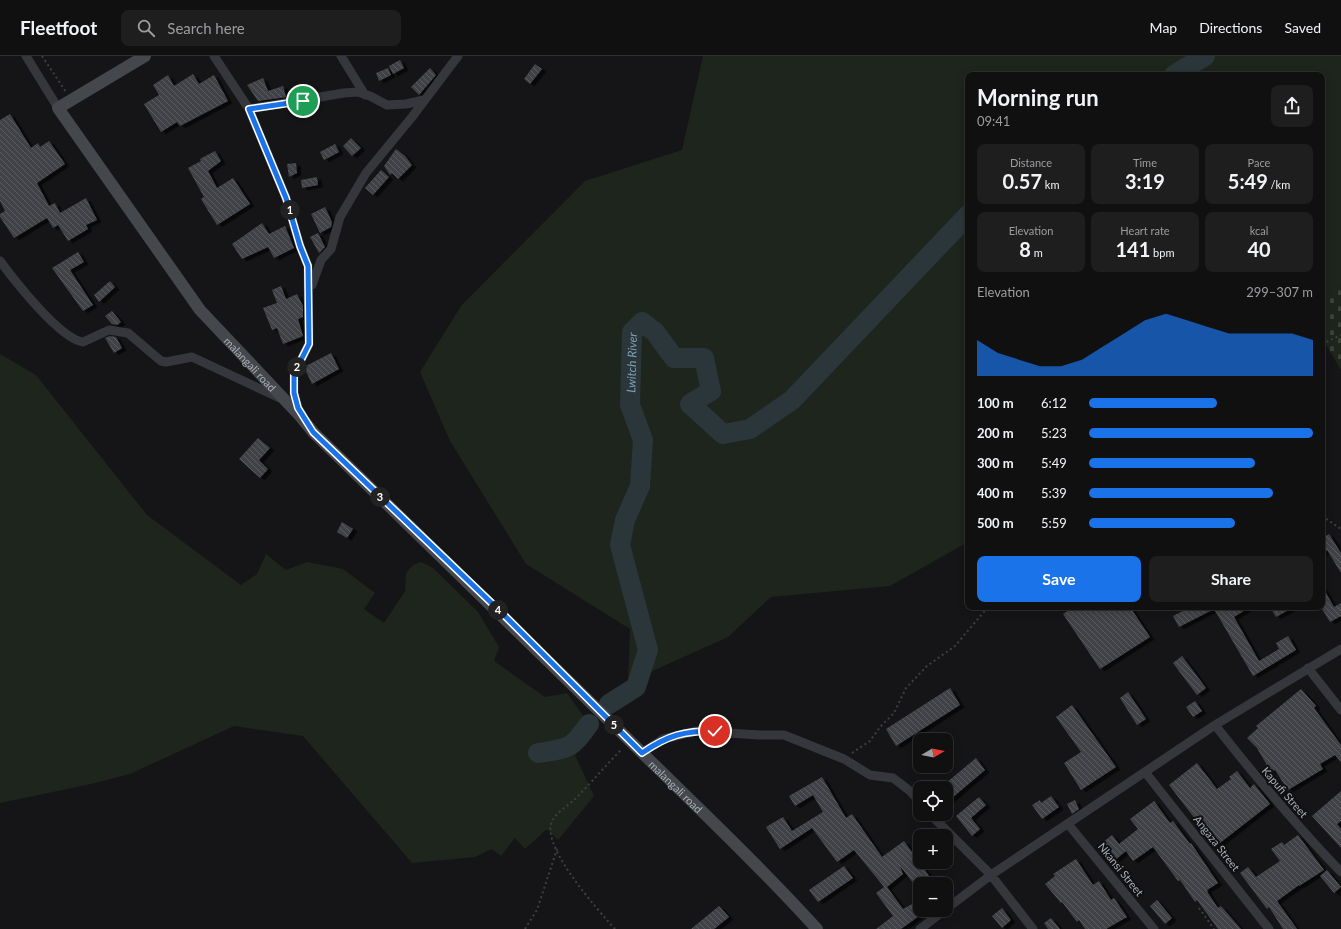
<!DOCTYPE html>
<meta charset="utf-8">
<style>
body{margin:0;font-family:Lato,sans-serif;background:#1e1e1f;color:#f1f3f6;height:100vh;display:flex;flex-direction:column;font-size:15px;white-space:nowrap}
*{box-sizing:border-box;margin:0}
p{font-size:13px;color:#9c9d9f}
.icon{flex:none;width:22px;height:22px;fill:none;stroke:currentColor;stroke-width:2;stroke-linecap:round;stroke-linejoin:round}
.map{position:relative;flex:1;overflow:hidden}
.panel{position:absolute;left:965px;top:16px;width:360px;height:538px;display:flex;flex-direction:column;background:#101011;border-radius:8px;box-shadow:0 2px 10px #0003,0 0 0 1px #303031}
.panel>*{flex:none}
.needle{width:26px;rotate:80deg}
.buttons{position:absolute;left:913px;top:677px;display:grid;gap:8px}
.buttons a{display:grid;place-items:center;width:40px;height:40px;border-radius:8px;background:#101011;box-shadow:0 2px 10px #0003,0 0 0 1px #303031;font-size:20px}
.pin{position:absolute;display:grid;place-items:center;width:34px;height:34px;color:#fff;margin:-17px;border:2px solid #fff;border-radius:50%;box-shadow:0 1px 4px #0007}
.km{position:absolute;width:20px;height:20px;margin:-10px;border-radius:50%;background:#222;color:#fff;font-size:11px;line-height:20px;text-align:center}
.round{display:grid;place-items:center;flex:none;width:42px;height:42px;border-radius:8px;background:#1e1e1f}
.summary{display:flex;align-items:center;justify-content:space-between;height:68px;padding:0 12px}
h1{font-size:22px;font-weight:700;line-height:30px}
.figures{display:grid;grid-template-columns:repeat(3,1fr);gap:6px;height:68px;padding:4px 12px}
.figures div{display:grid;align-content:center;border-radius:8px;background:#1e1e1f;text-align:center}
.figures b{font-size:20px;font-weight:700}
.figures small{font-size:11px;font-weight:400}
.figures p{font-size:11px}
.chart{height:112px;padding:8px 12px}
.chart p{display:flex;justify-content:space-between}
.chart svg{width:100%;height:72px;margin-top:4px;fill:#1a73e8;opacity:.7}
.cta{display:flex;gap:8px;margin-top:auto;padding:8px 12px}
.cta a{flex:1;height:46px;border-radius:8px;background:#1a73e8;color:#fff;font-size:16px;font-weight:700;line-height:46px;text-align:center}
.cta a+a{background:#1e1e1f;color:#f1f3f6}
ul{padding:0 12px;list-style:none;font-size:13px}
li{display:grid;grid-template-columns:64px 48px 1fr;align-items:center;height:30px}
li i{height:10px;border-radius:5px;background:#1a73e8}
header{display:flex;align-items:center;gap:24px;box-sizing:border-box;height:56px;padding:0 20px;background:#101011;border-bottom:1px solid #303031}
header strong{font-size:19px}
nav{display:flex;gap:22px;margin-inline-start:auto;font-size:14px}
.search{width:280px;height:36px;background:#1e1e1f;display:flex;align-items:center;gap:10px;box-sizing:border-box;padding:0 14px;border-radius:8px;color:#9c9d9f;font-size:15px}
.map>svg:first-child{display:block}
</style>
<header>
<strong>Fleetfoot</strong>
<div class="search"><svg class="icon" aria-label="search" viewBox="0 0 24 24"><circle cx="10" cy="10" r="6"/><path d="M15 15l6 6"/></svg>Search here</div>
<nav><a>Map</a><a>Directions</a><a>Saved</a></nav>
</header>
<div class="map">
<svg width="1341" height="873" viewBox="0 0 1341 873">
<defs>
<pattern id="cemetery-stones" width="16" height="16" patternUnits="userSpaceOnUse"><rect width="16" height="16" fill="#1d251d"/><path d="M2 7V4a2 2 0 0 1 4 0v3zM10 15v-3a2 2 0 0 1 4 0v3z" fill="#3b423c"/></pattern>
<pattern id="building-back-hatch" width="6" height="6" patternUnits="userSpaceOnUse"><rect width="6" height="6" fill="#414347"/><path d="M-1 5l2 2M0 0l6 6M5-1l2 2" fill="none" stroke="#595c5f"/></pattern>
<filter id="shadow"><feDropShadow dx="4.5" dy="2.5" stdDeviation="0" flood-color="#0009"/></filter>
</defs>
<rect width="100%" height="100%" fill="#151517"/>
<path fill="#1d251d" d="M703,0H1341V230L1322,234V19H968V486L890,530L771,541L728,581L628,626L630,573L526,508L450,385L420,316L461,250L585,125L682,94Z
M0,298L36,319L147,459L241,529L257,518L266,498L286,514L307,506L343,513L375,537L364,553L384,567L405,535L406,517L413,509L421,506L433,512L478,556L499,591L494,605L545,641L567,637L589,668L575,699L594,740L558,784L547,773L525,793L515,782L501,800L492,793L475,801L412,807L303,680L234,670L130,718L91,728L0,747Z"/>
<path fill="url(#cemetery-stones)" d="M1341,230V314L1322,282V234Z"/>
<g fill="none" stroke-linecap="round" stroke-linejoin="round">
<g stroke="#2b363b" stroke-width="20">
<path d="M1174,19L1205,0"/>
<path id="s1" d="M609,648L636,631L648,594L620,489L625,464L640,430L643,384L630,349L632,276L642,266L655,276L674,302H704L711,335L690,348L723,378L750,373L792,344L968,159"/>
<path d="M538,697C569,692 571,694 589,668"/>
</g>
</g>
<path fill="url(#building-back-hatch)" filter="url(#shadow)" d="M400,4L404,12L393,18L389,10Z
M535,8L542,13L530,28L524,23Z
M388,12L391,19L379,25L376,17Z
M430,12L436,19L419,39L411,31Z
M193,18L199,28L214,19L228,45L180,70L177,66L161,76L144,48L159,39L153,29L168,19L174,30Z
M263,22L268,35L283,30L286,41L258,45L247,29Z
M10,58L31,92L38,87L40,91L49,85L65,108L37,127L49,150L55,147L60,157L86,142L97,164L86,169L88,173L68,185L58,169L53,172L47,162L14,182L0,161V158L5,155L0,145V64Z
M351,82L361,92L352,100L343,90Z
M335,88L339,96L324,104L320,96Z
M396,93L405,100L412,109L398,123L392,117L390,119L384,110Z
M215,95L221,105L208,115L217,132L233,122L250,148L217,169L201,143L204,141L188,112L201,105L200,103Z
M296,107L297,117L289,121L287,108Z
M381,114L389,121L373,139L365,132Z
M317,121L318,129L302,132L301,124Z
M325,151L332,166L331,171L320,177L311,158Z
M262,167L269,178L285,170L294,192L274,202L268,191L242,203L232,188Z
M318,177L325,191L319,197L310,181Z
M78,196L84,206L70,214L93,249L83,255L52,212Z
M110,225L115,231L99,246L94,239Z
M281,230L286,243L297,238L303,250V261L298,263L303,280L283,288L277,272L272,274L263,252L277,247L272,234Z
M112,255L121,266L117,269L112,268L105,260Z
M110,280L116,281L122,292L114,297L105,282Z
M331,297L339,313L312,328L304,311Z
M258,382L270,392L259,404L268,413L260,422L239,403Z
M342,466L353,473L347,482L337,476Z
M1329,478L1341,497V517L1327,494L1322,498V482Z
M1322,530L1334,551L1341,547V560L1330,566L1322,553Z
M1074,551H1130L1150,581L1100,613L1063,558Z
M1191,551H1250L1234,561L1259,605L1279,593L1276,587L1288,580L1296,594L1253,620L1214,553L1179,571L1173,560Z
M1270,551H1294L1276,561Z
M1182,600L1206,632L1197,639L1173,607Z
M950,632L960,649L896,690L886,673Z
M1301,633L1316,650L1314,652L1341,689V706L1335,699L1320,708L1323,713L1288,734L1275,714L1271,716L1257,692L1247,682L1258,672L1256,670Z
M1128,636L1146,663L1137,669L1120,642Z
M1195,645L1202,655L1193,661L1186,651Z
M1072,649L1116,711L1081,734L1064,707L1081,696L1056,661Z
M976,702L985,714L946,747V727Z
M1197,707L1217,733L1231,723L1229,721L1237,715L1250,732L1254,728L1270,748L1216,790L1169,729Z
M822,721L846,762L852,758L882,801L904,785L935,828H914L900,810L903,818L887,831L903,853L914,847L919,860L901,873H876L893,860L876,837L884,831L854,794L837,806L812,772L780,793L766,771L783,761L792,775L823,756L813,739L795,750L789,740Z
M1341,735V765L1337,768L1341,773V792L1312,760Z
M1051,740L1059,751L1042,763L1032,749L1040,744L1041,747Z
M979,741L986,749L971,762L980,773L972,780L956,760Z
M1075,744L1079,753L1072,758L1067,748Z
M1154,745L1170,767L1173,765L1190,788L1191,787L1218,827L1207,834L1208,837L1218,852L1221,850L1241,873H1218L1197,844L1195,846L1180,824L1178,825L1153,791L1133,805L1126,795L1115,804L1102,787L1112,779L1119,788L1138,773L1130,763Z
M1298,779L1324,814L1299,830V829L1277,845L1297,873H1283L1269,851L1267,853L1240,817L1248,811L1256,821L1280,805L1271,793L1282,786L1284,789Z
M1076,803L1093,829L1099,825L1111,844L1114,842L1127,861L1106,873H1085L1079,864L1077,866L1062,846L1061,847L1045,828L1055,820L1053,818Z
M844,810L853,822L818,846L809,834Z
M1327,814L1341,831L1334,837L1320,820Z
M1157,844L1172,862L1165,868L1150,850Z
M719,850L729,861L714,873H691Z
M1002,852L1011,864L1002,872L992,860Z
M1051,862L1060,873H1048L1044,867Z"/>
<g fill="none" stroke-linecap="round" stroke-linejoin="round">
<path stroke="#3c3f43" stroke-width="2" stroke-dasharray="2 3" stroke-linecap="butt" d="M42,0L66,36
M1322,288L1341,279
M1322,460L1341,473
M852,697L870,685L880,671L894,657L906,632L927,610L955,590L988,551
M1199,852L1214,873
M525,873L537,854L557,793
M615,873C598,854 544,794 551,768C554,757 568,750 576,742C592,726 606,709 622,693"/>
<path stroke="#36373c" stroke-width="9" d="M26,0L58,52
M214,0L249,53L286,142L300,190L308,210L309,288L294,318V337L298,352L303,360
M341,0L365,39
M249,53L344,37L358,36L370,40L387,49L406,48L424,44
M0,205C14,224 60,283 83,286L109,274L128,277L161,305L166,306L192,301L282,343
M312,229L321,204L331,193L340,161L366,117L412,61L458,0
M1308,612L1341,654
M1215,669C1255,720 1296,769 1341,816
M642,697L663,683L697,675L759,679H784L844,703L870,719L893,722L910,735L920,746
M1145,716L1269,873
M930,758L991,819L1033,873
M1068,768L1154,873
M946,853L991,819L1215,669L1341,593
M920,873L945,854"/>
<path stroke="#44474c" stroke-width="12" id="s2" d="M145,0L58,52L200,254L300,360L313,376C419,478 524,581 629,684C692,746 757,807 817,873"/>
</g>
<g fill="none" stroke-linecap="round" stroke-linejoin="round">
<defs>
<path id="route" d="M303,45L249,53L286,142L300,190L308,210L309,288L294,318V337L298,352L313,376L502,557L642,697C668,679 684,675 715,675"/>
</defs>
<use href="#route" stroke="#fff" stroke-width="8"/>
<use href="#route" stroke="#1a73e8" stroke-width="5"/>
</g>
<g text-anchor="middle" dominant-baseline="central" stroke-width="4" stroke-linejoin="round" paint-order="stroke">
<g font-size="11" fill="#a6aeb7" stroke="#101012">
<text stroke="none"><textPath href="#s2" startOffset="422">malangali road</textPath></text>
<text stroke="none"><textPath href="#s2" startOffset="1022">malangali road</textPath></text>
<text transform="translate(1285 736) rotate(49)">Kapufi Street</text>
<text transform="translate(1217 787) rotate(52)">Angaza Street</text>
<text transform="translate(1121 813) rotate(51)">Nkansi Street</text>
</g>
<g font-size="12" font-style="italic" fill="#7ca0b3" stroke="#101012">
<text stroke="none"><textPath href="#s1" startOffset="368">Lwitch River</textPath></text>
</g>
</g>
</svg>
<div class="buttons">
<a><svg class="needle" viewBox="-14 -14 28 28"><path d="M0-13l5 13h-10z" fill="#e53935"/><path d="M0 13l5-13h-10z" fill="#9c9d9f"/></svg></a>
<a><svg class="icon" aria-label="locate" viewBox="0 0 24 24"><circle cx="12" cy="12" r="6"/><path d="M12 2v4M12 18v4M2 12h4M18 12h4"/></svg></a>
<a>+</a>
<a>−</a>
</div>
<div class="pin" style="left:303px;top:45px;background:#1e9e55"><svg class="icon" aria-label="arrive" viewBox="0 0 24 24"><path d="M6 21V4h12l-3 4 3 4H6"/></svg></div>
<div class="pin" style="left:715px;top:675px;background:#d93025"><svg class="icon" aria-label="check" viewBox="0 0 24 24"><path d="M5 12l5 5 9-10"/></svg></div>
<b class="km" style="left:290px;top:154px">1</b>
<b class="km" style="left:297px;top:311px">2</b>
<b class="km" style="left:380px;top:441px">3</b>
<b class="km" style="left:498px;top:554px">4</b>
<b class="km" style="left:614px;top:669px">5</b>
<section class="panel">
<div class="summary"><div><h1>Morning run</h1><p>09:41</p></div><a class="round"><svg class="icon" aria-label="share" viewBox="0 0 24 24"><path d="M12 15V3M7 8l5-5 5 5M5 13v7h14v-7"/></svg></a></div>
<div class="figures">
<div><p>Distance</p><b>0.57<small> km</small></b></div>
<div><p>Time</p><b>3:19</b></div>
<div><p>Pace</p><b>5:49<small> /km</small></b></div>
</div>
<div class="figures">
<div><p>Elevation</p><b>8<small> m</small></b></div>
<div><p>Heart rate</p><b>141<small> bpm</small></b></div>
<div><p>kcal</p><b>40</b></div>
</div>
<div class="chart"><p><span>Elevation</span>299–307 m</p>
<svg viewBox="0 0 160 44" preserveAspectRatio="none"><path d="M0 44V22L10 30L20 34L30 38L40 38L50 34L60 26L70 18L80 10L90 6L100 10L110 14L120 18L130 18L140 18L150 18L160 22V44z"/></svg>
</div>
<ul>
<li><b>100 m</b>6:12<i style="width:57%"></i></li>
<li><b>200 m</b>5:23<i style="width:100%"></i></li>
<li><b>300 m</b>5:49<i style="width:74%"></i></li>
<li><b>400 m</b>5:39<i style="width:82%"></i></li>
<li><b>500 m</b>5:59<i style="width:65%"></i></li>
</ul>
<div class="cta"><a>Save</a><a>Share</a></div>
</section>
</div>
